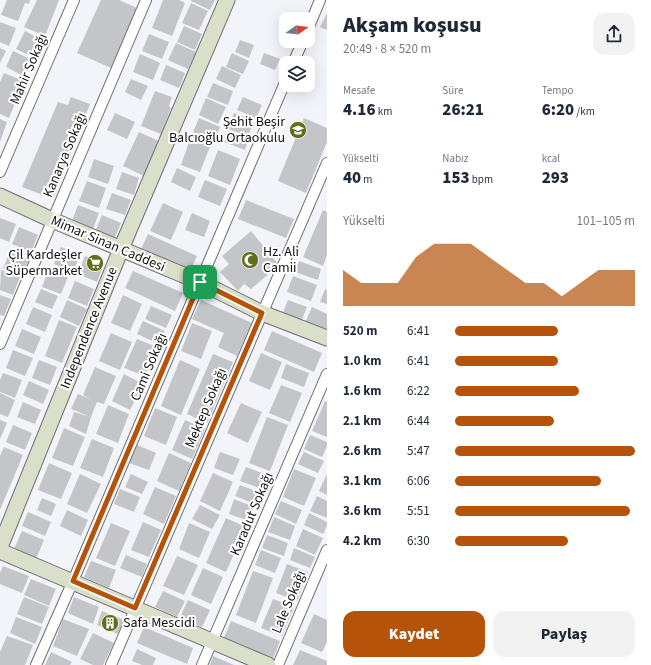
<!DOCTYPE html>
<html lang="tr">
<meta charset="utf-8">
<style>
body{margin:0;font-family:"Source Sans 3",sans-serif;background:#f2f2f3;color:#1f2937;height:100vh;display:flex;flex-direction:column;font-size:15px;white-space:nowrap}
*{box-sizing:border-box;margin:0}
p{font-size:13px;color:#747a83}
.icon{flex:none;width:22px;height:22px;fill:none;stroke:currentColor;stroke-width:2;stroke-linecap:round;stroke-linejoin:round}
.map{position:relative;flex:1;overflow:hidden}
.sheet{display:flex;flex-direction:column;background:#fff;width:324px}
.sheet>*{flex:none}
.needle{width:26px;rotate:76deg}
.buttons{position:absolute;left:279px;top:12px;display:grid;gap:8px}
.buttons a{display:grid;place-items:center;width:36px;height:36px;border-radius:8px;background:#fff;box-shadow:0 4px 16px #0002;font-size:20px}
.pin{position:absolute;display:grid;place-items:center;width:34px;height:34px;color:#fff;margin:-17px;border-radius:8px;box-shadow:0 2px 6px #0006}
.round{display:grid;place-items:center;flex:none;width:42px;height:42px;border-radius:12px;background:#f2f2f3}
.overview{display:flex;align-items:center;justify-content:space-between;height:68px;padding:0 16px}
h1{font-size:22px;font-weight:800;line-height:30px}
.metrics{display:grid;grid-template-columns:repeat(3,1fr);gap:6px;height:68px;padding:4px 16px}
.metrics div{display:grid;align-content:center}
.metrics b{font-size:17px;font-weight:800}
.metrics small{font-size:11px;font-weight:400}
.metrics p{font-size:11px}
.chart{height:112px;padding:8px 16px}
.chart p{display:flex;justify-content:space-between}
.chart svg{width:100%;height:72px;margin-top:4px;fill:#b45309;opacity:.7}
.action{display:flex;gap:8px;margin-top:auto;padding:8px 16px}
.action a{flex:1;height:46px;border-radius:12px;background:#b45309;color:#fff;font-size:16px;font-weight:800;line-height:46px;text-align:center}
.action a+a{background:#f2f2f3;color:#1f2937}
ul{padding:0 16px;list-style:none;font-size:13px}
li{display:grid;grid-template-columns:64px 48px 1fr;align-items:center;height:30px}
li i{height:10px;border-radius:5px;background:#b45309}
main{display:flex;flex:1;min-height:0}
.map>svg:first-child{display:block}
</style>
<main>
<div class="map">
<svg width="327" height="665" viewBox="0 0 327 665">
<rect width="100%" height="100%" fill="#f2f4f9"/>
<path fill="#c3c5c9" d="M7,0H30L29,4L25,3L18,21L1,15Z
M37,0H59L45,36L24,27Z
M101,0H119L137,8L111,68L77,53Z
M163,0H179L185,3L172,36L152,28Z
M191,0H215L210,10L191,1Z
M191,3L208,11L199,30L182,23Z
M327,13V30L320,27Z
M0,22L16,28L9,46L0,42Z
M184,26L202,34L195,50L177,42Z
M25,31L44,41L35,58L16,49Z
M149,34L169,42L162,59L142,51Z
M240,40L254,45L249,58L235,52Z
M176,43L196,52L188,69L168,60Z
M0,48L6,51L0,63Z
M13,51L32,60L25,77L6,67Z
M232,53L249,61L243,74L226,67Z
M264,53L280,59L275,70L260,64Z
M140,54L160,63L153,80L133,72Z
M166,65L185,73L179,88L160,80Z
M222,66L241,75L235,88L216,79Z
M4,73L24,81L9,118L0,114V82Z
M131,79L148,86L141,100L125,92Z
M213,83L233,91L228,105L207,97Z
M155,91L172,97L169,106L171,108L161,134L141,126Z
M71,97L90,104L53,199L22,187L58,102L68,105Z
M243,97L262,105L256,118L237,110Z
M206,98L226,107L218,124L199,115Z
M115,113L135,122L127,139L107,130Z
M234,113L247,118L246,121L253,124L248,136L228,129Z
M199,118L220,127L214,141L193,132Z
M304,118L327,128V142L306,193L278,181Z
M0,119L7,122L0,142Z
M229,131L249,138L245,150L224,142Z
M139,132L159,141L144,176L123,166Z
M191,136L211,144L200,172L181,165Z
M218,150L240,159L230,185L208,176Z
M94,159L114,166L108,184L88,177Z
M177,168L196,177L190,191L171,182Z
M122,172L139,178L134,195L116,189Z
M205,180L227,189L220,206L198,197Z
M87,181L106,188L99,208L79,201Z
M112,193L131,200L125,215L106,209Z
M246,200L294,219L286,238L238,219Z
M163,203L183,212L171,240L150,231Z
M78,205L99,213L92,232L71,224Z
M323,210L327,212V255L323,266L303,257Z
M192,213L210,221L204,237L185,230Z
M102,215L121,223L114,240L95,232Z
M0,218L16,224L9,242L0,238Z
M19,227L38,235L31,252L12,244Z
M251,231L279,265L251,289L244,284L238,291L220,272L229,264L222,256Z
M148,234L197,256L189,273L140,251Z
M61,247L80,255L73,272L54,264Z
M10,251L29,259L22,276L3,269Z
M85,256L104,264L97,282L78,274Z
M299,261L321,269L318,280L295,272Z
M49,269L68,277L61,294L42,287Z
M1,270L20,277L13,295L0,290Z
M133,271L183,293L175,311L125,288Z
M293,276L317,285L311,301L287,292Z
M75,281L94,289L87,306L68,298Z
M41,289L58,296L52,309L35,302Z
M325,289L327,290V304L320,302Z
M0,295L11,299L4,316L0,315Z
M123,295L142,304L130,331L111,323Z
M67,300L87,309L79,326L60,317Z
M201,300L252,323L237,356L218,347L224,333L192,319Z
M288,300L307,307L301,322L282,315Z
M151,306L172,315L166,328L145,319Z
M33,307L52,315L45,332L26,324Z
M312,307L327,314V335L304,325Z
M59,320L77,327L62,363L45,356Z
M143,321L165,331L159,344L137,334Z
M192,323L212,331L201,359L181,351Z
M22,329L41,337L34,354L15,346Z
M272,331L322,353L314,372L264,350Z
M111,333L132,342L120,370L99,361Z
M137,339L157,347L145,376L124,368Z
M13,350L33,358L25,376L6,368Z
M261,353L282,362L270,390L249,381Z
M213,354L233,362L207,423L187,414Z
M39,360L57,367L50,385L32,378Z
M180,360L200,369L181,415L161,406Z
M286,364L309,373L304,387L281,378Z
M95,367L116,376L104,404L97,402L91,417L71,409L78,394L91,399L83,395Z
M3,373L22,380L15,398L0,392V380Z
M124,374L143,384L130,410L112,401Z
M29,381L49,390L43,404L23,395Z
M281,385L302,393L290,422L269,413Z
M0,393L15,400L8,417L0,414Z
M325,401H327V437L312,431Z
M23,402L41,410L35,424L17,417Z
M241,403L262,412L248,443L227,433Z
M108,405L129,414L118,443L96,434Z
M155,408L177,417L166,445L144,436Z
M74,412L91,417L86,434L69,426Z
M267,417L288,425L270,471L249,463Z
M0,420L7,423L0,439Z
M185,420L205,429L192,459L172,450Z
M13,425L32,433L25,450L6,442Z
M64,428L85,437L73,466L52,458Z
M310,435L327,442V446L322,457L304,449Z
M92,439L114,448L103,477L80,468Z
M137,445L156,453L149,470L129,463Z
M4,447L23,455L0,510V456Z
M220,452L240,459L233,475L214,468Z
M304,452L324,461L318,473L298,464Z
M169,453L191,463L179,491L157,481Z
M49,463L72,473L61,499L38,490Z
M246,467L267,475L262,489L240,481Z
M294,469L316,478L304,506L283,497Z
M213,473L233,482L220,511L200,501Z
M80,474L101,484L87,513L67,504Z
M131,474L148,482L142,494L125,487Z
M327,474V495L319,491Z
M240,485L259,492L255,504L235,496Z
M155,487L176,496L164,524L143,514Z
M120,489L140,497L134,512L114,504Z
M317,496L327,501V518L310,511Z
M42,498L56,504L51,516L37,510Z
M234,499L254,507L249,521L229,514Z
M281,501L302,510L296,524L275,514Z
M200,505L220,515L212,529L192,519Z
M67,510L88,520L81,536L60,526Z
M28,512L51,522L45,536L22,526Z
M309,513L327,522V526L323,534L304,525Z
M274,517L295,526L290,540L268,532Z
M226,518L246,527L226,572L206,563Z
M143,522L161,530L149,557L131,550Z
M111,523L130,531L115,566L96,558Z
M189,523L210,532L199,558L179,549Z
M303,529L323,538L315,555L296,546Z
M22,531L44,540L36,559L14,549Z
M267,535L288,543L284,556L262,548Z
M294,548L315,557L310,568L290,560Z
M261,550L281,558L275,573L255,565Z
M126,555L147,564L142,577L120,568Z
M177,556L198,565L184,595L163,586Z
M91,561L116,570L109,588L84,577Z
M287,564L308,572L297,601L276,593Z
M3,566L29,576L22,593L0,584V573Z
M203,568L223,577L211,604L191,595Z
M253,571L273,578L256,623L236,615Z
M31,579L56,589L49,606L24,595Z
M163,591L185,601L177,617L155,607Z
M24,597L49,607L42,624L17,614Z
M74,597L99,607L93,624L68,613Z
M273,599L294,607L282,636L261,628Z
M188,600L210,610L202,627L180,617Z
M102,611L124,620L118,634L97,625Z
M314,614L327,620V642L322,652L301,643Z
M16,617L42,627L35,644L10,633Z
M63,619L89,629L77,656L53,646Z
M231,621L280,641L273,659L224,638Z
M144,627L193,648L187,664L137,643Z
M93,633L114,643L103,665H93L80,659Z
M7,636L33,645L25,665H0V652Z
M137,649L156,658L153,665H142L132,661Z
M300,650L327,661V665H293Z
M51,652L72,662L70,665H45Z
M213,656L234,665H210Z"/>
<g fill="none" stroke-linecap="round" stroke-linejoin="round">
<defs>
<path id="street" d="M308,29L320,0
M293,63L303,41
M0,172L74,0
M0,344L146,0
M36,665L73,581L286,80
M111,665L327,163
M202,665L327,374
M278,665L327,550"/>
<path id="secondary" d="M0,196L52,220L200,282L262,313L327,338
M0,547L121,249L227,0
M0,551L268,665"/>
</defs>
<use href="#street" stroke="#6c6e72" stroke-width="12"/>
<use href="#secondary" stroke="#6c6e72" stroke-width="17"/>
<use href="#street" stroke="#fff" stroke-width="10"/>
<use href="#secondary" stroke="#dadfc9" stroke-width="15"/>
</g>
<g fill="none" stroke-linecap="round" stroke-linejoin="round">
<defs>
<path id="route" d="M200,282L262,313L135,608L73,581Z"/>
</defs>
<use href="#route" stroke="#fff" stroke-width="8"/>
<use href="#route" stroke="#b45309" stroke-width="5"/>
</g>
<defs>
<symbol id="school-disc" viewBox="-11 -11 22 22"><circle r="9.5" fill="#5f6f1b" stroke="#fff"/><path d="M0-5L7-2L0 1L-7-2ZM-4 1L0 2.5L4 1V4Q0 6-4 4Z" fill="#fff"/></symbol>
<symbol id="mosque-disc" viewBox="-11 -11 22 22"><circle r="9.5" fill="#5f6f1b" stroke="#fff"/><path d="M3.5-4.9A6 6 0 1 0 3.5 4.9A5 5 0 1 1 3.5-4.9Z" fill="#fff"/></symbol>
<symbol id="supermarket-disc" viewBox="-11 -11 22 22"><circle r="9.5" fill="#5f6f1b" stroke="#fff"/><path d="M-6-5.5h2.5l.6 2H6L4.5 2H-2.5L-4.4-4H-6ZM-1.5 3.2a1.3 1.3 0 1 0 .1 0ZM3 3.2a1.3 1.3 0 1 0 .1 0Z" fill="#fff"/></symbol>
<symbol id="building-disc" viewBox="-11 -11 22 22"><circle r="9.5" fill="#5f6f1b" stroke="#fff"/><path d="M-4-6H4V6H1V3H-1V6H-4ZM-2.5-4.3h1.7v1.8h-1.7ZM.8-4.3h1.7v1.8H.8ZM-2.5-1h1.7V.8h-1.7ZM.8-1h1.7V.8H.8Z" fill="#fff"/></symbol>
</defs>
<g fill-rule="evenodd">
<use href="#school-disc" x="288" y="120" width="20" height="20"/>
<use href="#mosque-disc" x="240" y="250" width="20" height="20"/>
<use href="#supermarket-disc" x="85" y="253" width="20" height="20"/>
<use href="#building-disc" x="100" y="613" width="20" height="20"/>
</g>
<g text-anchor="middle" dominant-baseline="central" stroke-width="4" stroke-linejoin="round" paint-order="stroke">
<g font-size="14" fill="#111113" stroke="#fff">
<text transform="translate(29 69) rotate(-67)">Mahir Sokağı</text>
<text transform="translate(65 155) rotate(-67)">Kanarya Sokağı</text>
<text transform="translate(108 244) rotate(23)">Mimar Sinan Caddesi</text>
<text transform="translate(89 328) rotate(-68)">Independence Avenue</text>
<text transform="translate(149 367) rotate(-67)">Cami Sokağı</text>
<text transform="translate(206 408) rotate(-67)">Mektep Sokağı</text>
<text transform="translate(252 514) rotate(-67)">Karadut Sokağı</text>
<text transform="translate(289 602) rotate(-67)">Lale Sokağı</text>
</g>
<g font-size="14" fill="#111113" stroke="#fff" text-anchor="end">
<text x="285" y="122">Şehit Beşir<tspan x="285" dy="16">Balcıoğlu Ortaokulu</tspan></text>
<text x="263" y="252" text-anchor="start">Hz. Ali<tspan x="263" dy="16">Camii</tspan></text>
<text x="82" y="255">Çil Kardeşler<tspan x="82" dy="16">Süpermarket</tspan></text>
<text x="123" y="623" text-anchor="start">Safa Mescidi</text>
</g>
</g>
</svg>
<div class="buttons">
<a><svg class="needle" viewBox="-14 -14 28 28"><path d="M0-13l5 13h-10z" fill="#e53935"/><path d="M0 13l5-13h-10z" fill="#747a83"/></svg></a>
<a><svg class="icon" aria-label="layers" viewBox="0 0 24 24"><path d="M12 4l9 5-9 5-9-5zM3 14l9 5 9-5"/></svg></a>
</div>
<div class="pin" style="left:200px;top:282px;background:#1e9e55"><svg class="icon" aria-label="arrive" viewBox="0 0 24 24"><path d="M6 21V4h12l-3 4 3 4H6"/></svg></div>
</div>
<section class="sheet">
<div class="overview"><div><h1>Akşam koşusu</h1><p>20:49 · 8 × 520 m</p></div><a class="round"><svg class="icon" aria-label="share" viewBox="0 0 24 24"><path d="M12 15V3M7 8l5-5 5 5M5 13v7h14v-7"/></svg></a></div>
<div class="metrics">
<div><p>Mesafe</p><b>4.16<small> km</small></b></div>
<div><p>Süre</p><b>26:21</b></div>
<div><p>Tempo</p><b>6:20<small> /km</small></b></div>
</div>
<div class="metrics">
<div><p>Yükselti</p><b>40<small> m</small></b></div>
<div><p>Nabız</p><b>153<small> bpm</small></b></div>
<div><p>kcal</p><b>293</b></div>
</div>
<div class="chart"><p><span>Yükselti</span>101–105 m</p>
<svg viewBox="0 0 160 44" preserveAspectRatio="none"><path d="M0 44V22L10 30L20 30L30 30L40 14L50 6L60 6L70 6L80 14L90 22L100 30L110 30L120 38L130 30L140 22L150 22L160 22V44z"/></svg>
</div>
<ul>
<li><b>520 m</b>6:41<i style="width:57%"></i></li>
<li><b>1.0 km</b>6:41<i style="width:57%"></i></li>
<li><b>1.6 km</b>6:22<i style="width:69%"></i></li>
<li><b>2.1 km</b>6:44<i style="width:55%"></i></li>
<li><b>2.6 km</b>5:47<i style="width:100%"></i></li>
<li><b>3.1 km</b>6:06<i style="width:81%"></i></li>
<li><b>3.6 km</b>5:51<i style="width:97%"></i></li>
<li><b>4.2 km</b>6:30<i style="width:63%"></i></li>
</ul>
<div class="action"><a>Kaydet</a><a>Paylaş</a></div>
</section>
</main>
